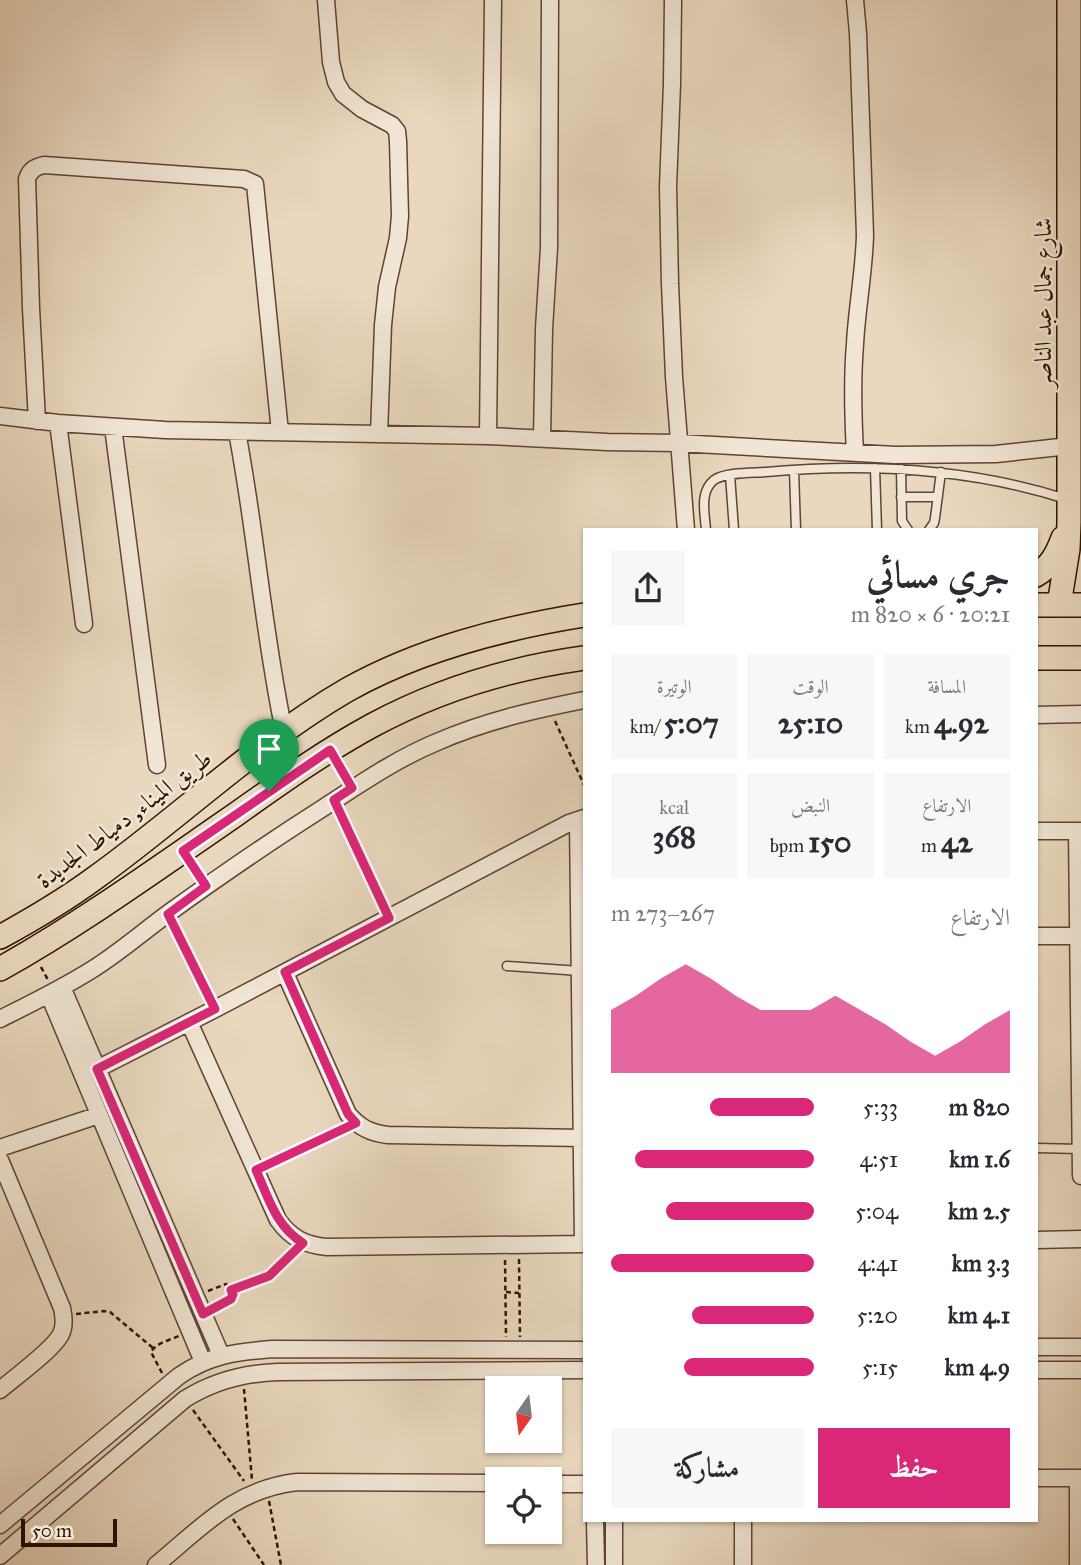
<!DOCTYPE html>
<html lang="ar">
<meta charset="utf-8">
<style>
body{margin:0;font-family:"IM FELL Great Primer",Amiri,serif;background:#f7f7f7;color:#2b2b33;direction:rtl;height:100vh;display:flex;flex-direction:column;font-size:26px;white-space:nowrap}
*{box-sizing:border-box;margin:0}
p{font-size:23px;color:#7c7c81}
.icon{flex:none;width:38px;height:38px;fill:none;stroke:currentColor;stroke-width:2;stroke-linecap:round;stroke-linejoin:round}
.map{position:relative;flex:1;overflow:hidden;direction:ltr}
.sheet{position:absolute;left:583px;top:528px;width:455px;height:994px;display:flex;flex-direction:column;background:#fff;border-radius:0px;box-shadow:0 2px 5px #0004;direction:rtl}
.sheet>*{flex:none}
.needle{width:46px;rotate:194deg}
.fabs{position:absolute;left:485px;top:1376px;display:grid;gap:14px}
.fabs a{display:grid;place-items:center;width:77px;height:77px;border-radius:0px;background:#fff;box-shadow:0 2px 5px #0004;font-size:35px}
.scale{position:absolute;left:21px;bottom:18px;width:96px;box-sizing:border-box;padding-left:7px;border:4px solid #311300;border-top:0;font-size:19px;line-height:24px;white-space:nowrap;color:#311300;-webkit-text-stroke:5px #f1e6d5;paint-order:stroke}
.pin{position:absolute;display:grid;place-items:center;width:60px;height:60px;color:#fff;margin:-72px -30px;border-radius:50% 50% 50% 0;rotate:-45deg;box-shadow:0 0 7px #0007}
.pin .icon{rotate:45deg}
.round{display:grid;place-items:center;flex:none;width:74px;height:74px;border-radius:0px;background:#f7f7f7}
.overview{display:flex;align-items:center;justify-content:space-between;height:119px;padding:0 28px}
h1{font-size:38px;font-weight:800;line-height:52px}
.metrics{display:grid;grid-template-columns:repeat(3,1fr);gap:10px;height:119px;padding:7px 28px}
.metrics div{display:grid;align-content:center;border-radius:0px;background:#f7f7f7;text-align:center}
.metrics b{font-size:30px;font-weight:800}
.metrics small{font-size:19px;font-weight:400}
.metrics p{font-size:19px}
.chart{height:196px;padding:14px 28px}
.chart p{display:flex;justify-content:space-between}
.chart svg{width:100%;height:126px;margin-top:7px;fill:#db2777;opacity:.7}
.action{display:flex;gap:14px;margin-top:auto;padding:14px 28px}
.action a{flex:1;height:80px;border-radius:0px;background:#db2777;color:#fff;font-size:28px;font-weight:800;line-height:80px;text-align:center}
.action a+a{background:#f7f7f7;color:#2b2b33}
ul{padding:0 28px;list-style:none;font-size:23px}
li{display:grid;grid-template-columns:112px 84px 1fr;align-items:center;height:52px}
li i{height:18px;border-radius:9px;background:#db2777}
.map>svg:first-child{display:block}
</style>
<div class="map">
<svg width="1081" height="1565" viewBox="0 0 1081 1565">
<rect width="100%" height="100%" fill="#e9d8bf"/>
<filter id="stains"><feTurbulence type="fractalNoise" baseFrequency=".00286" numOctaves="4"/><feColorMatrix values="0 0 0 0 .2 0 0 0 0 .09 0 0 0 0 .02 0 0 0 .5 -.17"/></filter>
<radialGradient id="worn" r=".72"><stop offset=".6" stop-color="#630" stop-opacity="0"/><stop offset="1" stop-color="#630" stop-opacity=".3"/></radialGradient>
<g fill="none" stroke-linecap="round" stroke-linejoin="round">
<defs>
<path id="lane" d="M875,468L877,530
M901,469L902,521L908,530
M794,470L796,530
M730,475L734,530
M901,497H938
M706,530C705,514 699,492 714,480C726,472 752,473 766,472C868,463 969,468 1066,499
M929,530L934,523L935,518L941,472
M507,966L580,971
M1036,1148L1081,1149"/>
<path id="street" d="M326,0L331,62L336,82L343,94L362,109L392,125L397,131L398,141L400,216L398,238L387,287L383,325L379,434
M673,0L672,84L668,187L670,284L674,377L686,530
M855,0L858,33L865,235C864,272 857,307 855,344C852,380 853,416 855,452
M0,416L58,423L165,430L488,436L607,442L678,443L895,455L996,454L1069,446
M37,421L31,308L27,179C30,170 35,167 44,165L244,179L255,184L280,432
M58,423L84,624
M113,427L157,765
M237,432C256,531 263,632 284,731
M488,436L493,0
M542,438L544,329L549,248L550,0
M1036,715L1081,714
M578,820L583,1244
M1036,831H1081
M1077,831L1081,1176
M1036,936H1078
M285,973L348,1114C359,1127 370,1133 388,1135L582,1138
M62,987L221,1355
M49,995L203,1362
M0,1019C32,1003 63,988 93,969C120,952 144,931 170,912C220,876 271,841 323,808C360,784 396,759 437,742C485,721 534,710 584,700
M189,1022L278,1220C291,1238 305,1245 327,1247L584,1244
M97,1069L215,1009L569,823L584,818
M0,1148L99,1115
M0,1160L62,1308C64,1317 65,1326 61,1334C54,1349 14,1378 0,1390
M1036,1240L1081,1239
M1036,1347H1081
M1036,1370H1081
M1036,1478H1081
M1078,1478V1565
M550,1484H584
M595,1521L596,1565
M614,1521V1565
M743,1521V1565
M0,1525L179,1376C209,1355 236,1352 272,1349L584,1350
M0,1556L185,1399C214,1381 243,1373 278,1372L584,1370
M156,1565C202,1527 235,1489 297,1482L497,1483"/>
<path id="primary" d="M1036,575C1051,566 1057,554 1063,538
M1036,605H1081
M1059,605L1068,549L1069,522V0
M1036,658H1081
M0,937C33,919 65,900 95,878C180,817 256,743 347,690C420,649 503,628 584,615
M0,969C82,923 158,868 235,815C280,783 325,751 373,725C438,690 512,668 584,658"/>
</defs>
<use href="#lane" stroke="#5f4430" stroke-width="11"/>
<use href="#street" stroke="#5f4430" stroke-width="19"/>
<use href="#primary" stroke="#311300" stroke-width="26"/>
<path stroke="#311300" stroke-width="2.5" stroke-dasharray="5 3.5" stroke-linecap="butt" d="M555,721L584,785
M340,813L383,905
M175,927L209,997
M41,967L48,980
M267,1165L343,1129
M519,1259L520,1337
M505,1260L506,1337
M231,1290L269,1276L293,1253
M208,1291L226,1284L228,1285L233,1295L231,1299L214,1308
M506,1292L519,1293
M76,1314L104,1311L110,1312L153,1348
M162,1373L151,1352C156,1343 170,1340 179,1336
M244,1389L252,1480
M193,1410L244,1481
M269,1501L281,1565
M233,1519L264,1565"/>
<use href="#lane" stroke="#f1e6d5" stroke-width="8"/>
<use href="#street" stroke="#f1e6d5" stroke-width="16"/>
<use href="#primary" stroke="#e9d8bf" stroke-width="23"/>
</g>
<g fill="none" stroke-linecap="round" stroke-linejoin="round">
<defs>
<path id="route" d="M330,750L352,788L334,800L389,918L285,972L348,1114L356,1123L256,1170C268,1197 276,1227 303,1243L269,1276L231,1290L233,1294L231,1299L203,1314L97,1069L215,1009L168,914L206,886L183,851Z"/>
</defs>
<use href="#route" stroke="#fff" stroke-width="14"/>
<use href="#route" stroke="#db2777" stroke-width="9"/>
</g>
<g text-anchor="middle" dominant-baseline="central" stroke-width="5" stroke-linejoin="round" paint-order="stroke">
<g font-size="24" fill="#311300" stroke="#f1e6d5">
<text transform="translate(1043 303) rotate(-90)">شارع جمال عبد الناصر</text>
<text transform="translate(124 819) rotate(-37)">طريق الميناء, دمياط الجديدة</text>
</g>
</g>
<rect width="100%" height="100%" filter="url(#stains)"/>
<rect width="100%" height="100%" fill="url(#worn)"/>
</svg>
<div class="fabs">
<a><svg class="needle" viewBox="-14 -14 28 28"><path d="M0-13l5 13h-10z" fill="#e53935"/><path d="M0 13l5-13h-10z" fill="#7c7c81"/></svg></a>
<a><svg class="icon" aria-label="locate" viewBox="0 0 24 24"><circle cx="12" cy="12" r="6"/><path d="M12 2v4M12 18v4M2 12h4M18 12h4"/></svg></a>
</div>
<div class="scale">50 m</div>
<div class="pin" style="left:269px;top:791px;background:#1e9e55"><svg class="icon" aria-label="arrive" viewBox="0 0 24 24"><path d="M6 21V4h12l-3 4 3 4H6"/></svg></div>
<section class="sheet">
<div class="overview"><div><h1>جري مسائي</h1><p>20:21 · 6 × 820 m</p></div><a class="round"><svg class="icon" aria-label="share" viewBox="0 0 24 24"><path d="M12 15V3M7 8l5-5 5 5M5 13v7h14v-7"/></svg></a></div>
<div class="metrics">
<div><p>المسافة</p><b>4.92<small> km</small></b></div>
<div><p>الوقت</p><b>25:10</b></div>
<div><p>الوتيرة</p><b>5:07<small> /km</small></b></div>
</div>
<div class="metrics">
<div><p>الارتفاع</p><b>42<small> m</small></b></div>
<div><p>النبض</p><b>150<small> bpm</small></b></div>
<div><p>kcal</p><b>368</b></div>
</div>
<div class="chart"><p><span>الارتفاع</span>267–273 m</p>
<svg viewBox="0 0 160 44" preserveAspectRatio="none"><path d="M0 44V22L10 17L20 11L30 6L40 11L50 17L60 22L70 22L80 22L90 17L100 22L110 27L120 33L130 38L140 33L150 27L160 22V44z"/></svg>
</div>
<ul>
<li><b>820 m</b>5:33<i style="width:51%"></i></li>
<li><b>1.6 km</b>4:51<i style="width:88%"></i></li>
<li><b>2.5 km</b>5:04<i style="width:73%"></i></li>
<li><b>3.3 km</b>4:41<i style="width:100%"></i></li>
<li><b>4.1 km</b>5:20<i style="width:60%"></i></li>
<li><b>4.9 km</b>5:15<i style="width:64%"></i></li>
</ul>
<div class="action"><a>حفظ</a><a>مشاركة</a></div>
</section>
</div>
